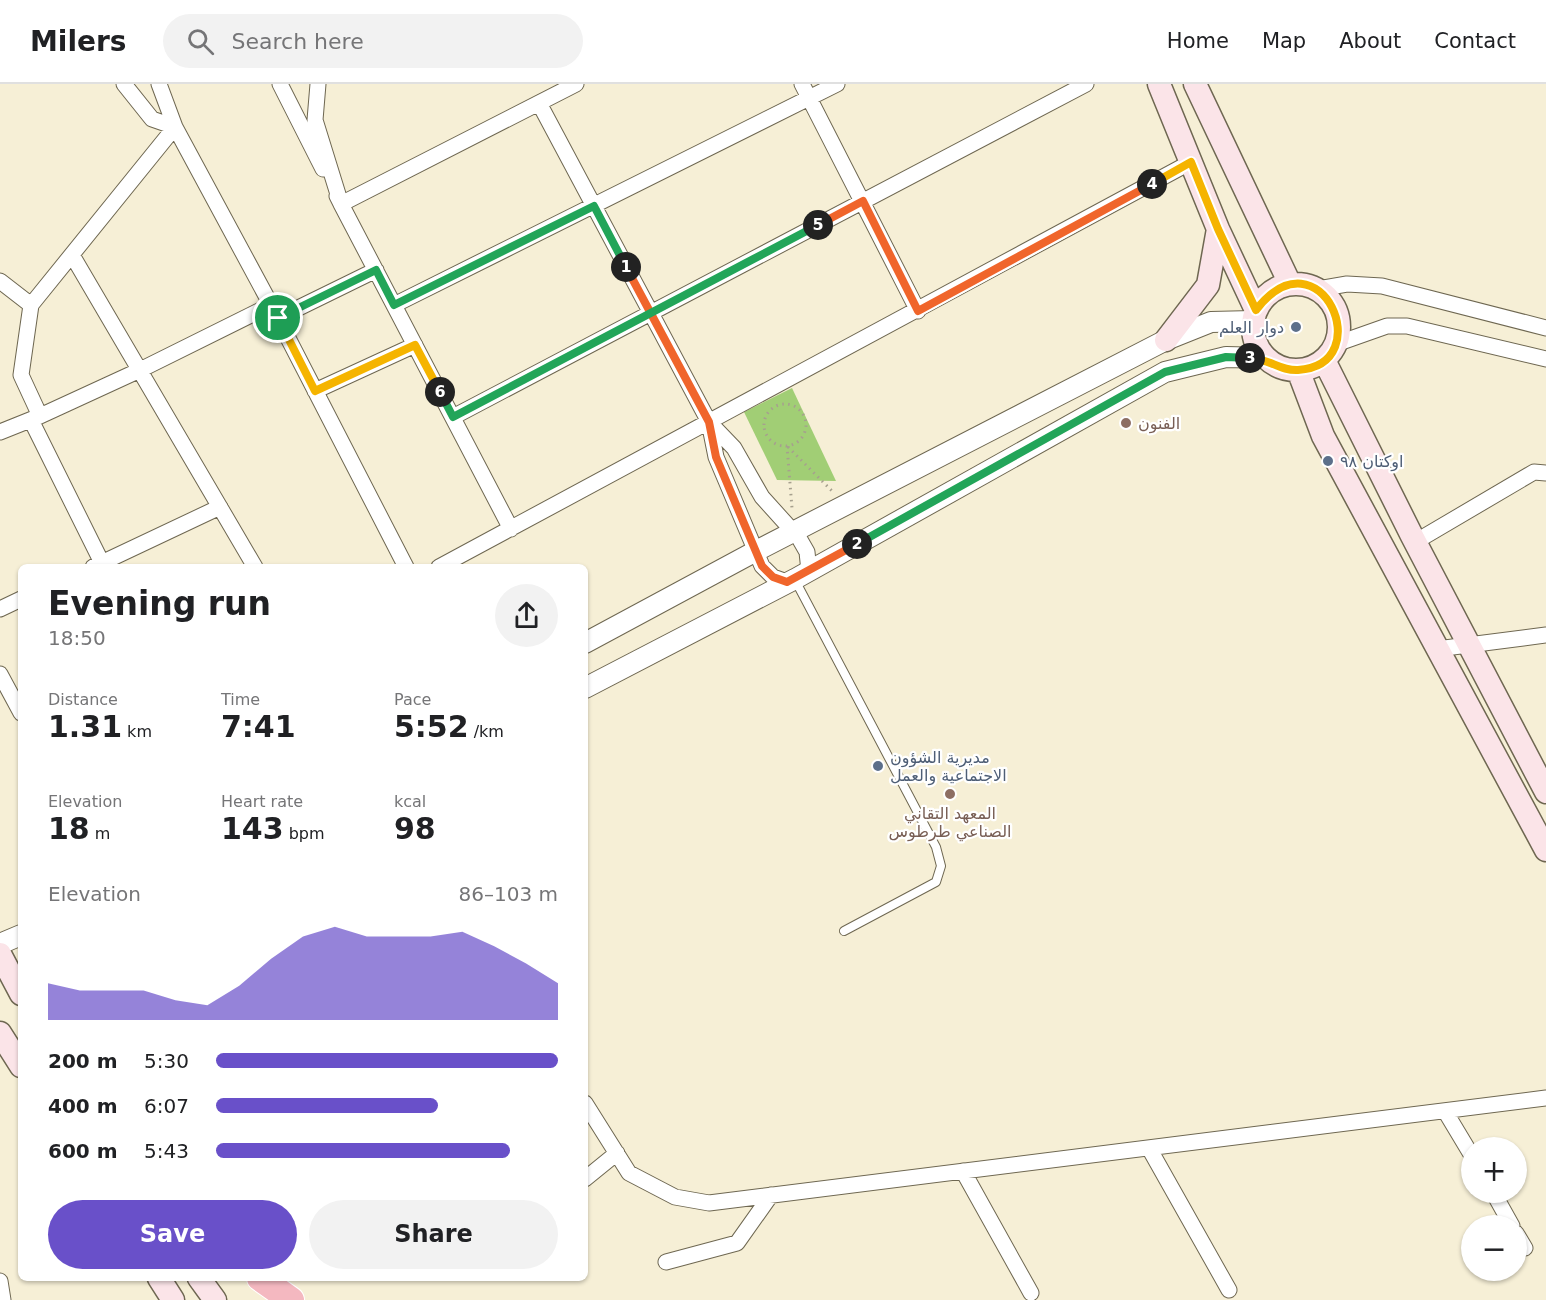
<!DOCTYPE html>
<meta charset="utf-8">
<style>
body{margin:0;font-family:"DejaVu Sans",Vazirmatn,sans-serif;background:#f2f2f2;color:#202124;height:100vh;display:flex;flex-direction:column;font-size:22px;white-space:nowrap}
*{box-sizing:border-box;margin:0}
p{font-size:20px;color:#757577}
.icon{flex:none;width:33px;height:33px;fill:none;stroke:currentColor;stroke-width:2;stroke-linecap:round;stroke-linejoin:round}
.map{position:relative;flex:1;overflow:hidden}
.panel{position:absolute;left:18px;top:480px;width:570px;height:717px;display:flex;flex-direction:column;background:#fff;border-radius:9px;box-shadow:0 2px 4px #0004}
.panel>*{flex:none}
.fabs{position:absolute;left:1461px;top:1053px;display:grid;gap:12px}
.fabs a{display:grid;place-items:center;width:66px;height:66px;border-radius:50%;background:#fff;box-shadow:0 2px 4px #0004;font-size:30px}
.pin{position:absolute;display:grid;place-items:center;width:51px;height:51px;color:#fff;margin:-26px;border:3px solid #fff;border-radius:50%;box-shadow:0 2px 6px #0007}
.km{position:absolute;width:30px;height:30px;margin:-15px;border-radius:50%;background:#222;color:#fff;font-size:16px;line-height:30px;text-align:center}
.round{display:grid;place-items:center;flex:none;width:63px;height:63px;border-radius:32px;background:#f2f2f2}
.head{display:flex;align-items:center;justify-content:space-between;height:102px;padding:0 30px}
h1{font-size:33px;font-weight:700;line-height:45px}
.metrics{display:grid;grid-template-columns:repeat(3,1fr);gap:9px;height:102px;padding:6px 30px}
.metrics div{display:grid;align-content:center}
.metrics b{font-size:30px;font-weight:700}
.metrics small{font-size:16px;font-weight:400}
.metrics p{font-size:16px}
.chart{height:168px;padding:12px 30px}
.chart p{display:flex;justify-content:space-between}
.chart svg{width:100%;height:108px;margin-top:6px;fill:#6950c9;opacity:.7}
.primary-button{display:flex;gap:12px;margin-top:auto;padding:12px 30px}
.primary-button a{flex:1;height:69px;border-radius:36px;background:#6950c9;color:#fff;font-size:24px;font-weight:700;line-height:69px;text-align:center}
.primary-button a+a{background:#f2f2f2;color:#202124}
ul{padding:0 30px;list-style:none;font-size:20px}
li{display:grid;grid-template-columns:96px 72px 1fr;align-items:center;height:45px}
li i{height:15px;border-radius:8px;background:#6950c9}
header{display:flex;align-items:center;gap:36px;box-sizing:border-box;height:84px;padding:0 30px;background:#fff;border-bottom:2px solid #e0e0e0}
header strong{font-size:28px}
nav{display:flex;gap:33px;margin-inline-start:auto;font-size:21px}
.search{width:420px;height:54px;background:#f2f2f2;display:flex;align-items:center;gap:15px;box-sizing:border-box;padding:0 21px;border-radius:33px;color:#757577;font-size:22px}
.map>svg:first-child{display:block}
</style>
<header>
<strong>Milers</strong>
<div class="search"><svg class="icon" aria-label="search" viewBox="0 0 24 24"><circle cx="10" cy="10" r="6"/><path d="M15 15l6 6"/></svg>Search here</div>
<nav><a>Home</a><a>Map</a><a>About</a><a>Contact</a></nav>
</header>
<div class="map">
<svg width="1546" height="1216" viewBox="0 0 1546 1216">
<rect width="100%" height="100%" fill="#f6efd6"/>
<path fill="#a1ce75" d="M792,304L836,397L777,396L744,328Z"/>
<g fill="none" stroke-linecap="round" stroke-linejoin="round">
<defs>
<path id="service" d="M795,496L936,763L941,782L936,798L844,847"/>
<path id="minor" d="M124,0L152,35L175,43
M159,0L175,43L271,221L406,483
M280,0L323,85
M318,0L315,36L341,120L511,445
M802,0L918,227
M539,19L709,338L716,373L762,482L773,493L787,498
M175,43L31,221L21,291L40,332L140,286L271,221
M337,112L341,120L576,0
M72,171L255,483
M0,197L31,221
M1318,205L1347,200L1382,202L1546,244
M394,221L837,0
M278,234L376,186
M1336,260L1387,242H1407L1546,275
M315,307L415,261
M453,333L1086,0
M31,336L104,483
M709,338L734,364L762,413L799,454L807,468L809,487
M0,348L40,332
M1415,458L1534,388L1546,389
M93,483L220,423
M439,483L1191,78
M0,525L21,515
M1437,565L1546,551
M0,590L21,629
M585,1019L629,1089L675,1113L709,1119L1546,1014
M1445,1027L1472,1072
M1149,1064L1229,1206
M963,1087L1031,1209
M585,1095L617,1069
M1493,1108L1512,1142
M1516,1149L1525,1164
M666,1178L737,1159L771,1111
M0,1197L3,1216"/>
<path id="tertiary" d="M585,559L756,467L1166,256L1211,238L1253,237
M585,604L795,495L1165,288L1226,273L1266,274
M0,860L21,851"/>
<path id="secondary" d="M1159,0L1218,145L1256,226
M1195,0L1290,200
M1253 243a43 43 0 1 1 86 0a43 43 0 1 1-86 0Z
M1166,256L1208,201L1218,145
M1324,276L1412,452L1546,708
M1298,286L1323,352L1546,766
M0,870L21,910
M0,949L21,982
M159,1194L173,1216
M199,1194L215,1216"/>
<path id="trunk" d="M260,1194L291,1216"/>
</defs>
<use href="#service" stroke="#6e6751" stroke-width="10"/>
<use href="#minor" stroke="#6e6751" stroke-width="17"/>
<use href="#tertiary" stroke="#6e6751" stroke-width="22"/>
<use href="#secondary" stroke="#6e6751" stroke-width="25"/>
<use href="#trunk" stroke="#fff" stroke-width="28"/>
<path stroke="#a6a08e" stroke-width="3" stroke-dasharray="1.5 4.5" stroke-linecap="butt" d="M764 341a21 21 0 1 1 42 0a21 21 0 1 1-42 0Z
M787,362L792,424
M788,363L834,409"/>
<use href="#service" stroke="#fff" stroke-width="8"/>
<use href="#minor" stroke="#fff" stroke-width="15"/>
<use href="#tertiary" stroke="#fff" stroke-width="20"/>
<use href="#secondary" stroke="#fbe4e8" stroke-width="22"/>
<use href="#trunk" stroke="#f4b8c0" stroke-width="26"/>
</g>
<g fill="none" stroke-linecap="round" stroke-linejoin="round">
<defs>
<path id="split-1" d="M278,234L376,186L394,221L594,122L626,183"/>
<path id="split-2" d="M626,183L709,338L716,373L762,482L773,493L787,498L857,460"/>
<path id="split-3" d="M857,460L1165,288L1226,273L1250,274"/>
<path id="split-4" d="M1152,100L1191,78L1218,145L1256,226C1320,143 1380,281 1298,286C1280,287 1270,275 1250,274"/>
<path id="split-5" d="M818,141L863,117L918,227L1152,100"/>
<path id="split-6" d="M440,308L453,333L818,141"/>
<path id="split-7" d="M278,234L315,307L415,261L440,308"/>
</defs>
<use href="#split-1" stroke="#fff" stroke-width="12"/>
<use href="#split-2" stroke="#fff" stroke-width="12"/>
<use href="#split-3" stroke="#fff" stroke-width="12"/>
<use href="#split-4" stroke="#fff" stroke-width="12"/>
<use href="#split-5" stroke="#fff" stroke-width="12"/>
<use href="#split-6" stroke="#fff" stroke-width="12"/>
<use href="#split-7" stroke="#fff" stroke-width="12"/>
<use href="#split-1" stroke="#22a559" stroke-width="8"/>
<use href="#split-2" stroke="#f0652b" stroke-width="8"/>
<use href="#split-3" stroke="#22a559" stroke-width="8"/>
<use href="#split-4" stroke="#f5b400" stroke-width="8"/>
<use href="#split-5" stroke="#f0652b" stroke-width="8"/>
<use href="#split-6" stroke="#22a559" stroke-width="8"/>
<use href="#split-7" stroke="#f5b400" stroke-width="8"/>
</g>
<g fill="#5c6f8a" stroke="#fff" stroke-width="2">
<circle cx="1296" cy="243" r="6"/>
<circle cx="1328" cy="377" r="6"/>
<circle cx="878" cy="682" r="6"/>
</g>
<g fill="#8d6e63" stroke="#fff" stroke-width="2">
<circle cx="1126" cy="339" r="6"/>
<circle cx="950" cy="710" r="6"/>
</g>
<g text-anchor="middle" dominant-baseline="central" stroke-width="4.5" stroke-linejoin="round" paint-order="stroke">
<g font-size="16" fill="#4e5e75" stroke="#fff" text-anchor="start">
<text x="1284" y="243" text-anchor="end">دوار العلم</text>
<text x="1340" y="377">اوكتان ٩٨</text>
<text x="890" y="673">مديرية الشؤون<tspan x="890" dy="18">الاجتماعية والعمل</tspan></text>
</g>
<g font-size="16" fill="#785e54" stroke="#fff" text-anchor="start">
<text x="1138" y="339">الفنون</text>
<text x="950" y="729" text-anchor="middle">المعهد التقاني<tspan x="950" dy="18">الصناعي طرطوس</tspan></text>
</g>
</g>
</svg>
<div class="fabs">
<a>+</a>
<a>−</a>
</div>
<div class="pin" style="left:278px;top:234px;background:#1e9e55"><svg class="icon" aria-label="arrive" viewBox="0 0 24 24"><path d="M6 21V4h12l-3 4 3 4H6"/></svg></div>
<b class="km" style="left:626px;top:183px">1</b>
<b class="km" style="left:857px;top:460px">2</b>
<b class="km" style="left:1250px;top:274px">3</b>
<b class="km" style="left:1152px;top:100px">4</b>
<b class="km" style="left:818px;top:141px">5</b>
<b class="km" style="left:440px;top:308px">6</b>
<section class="panel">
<div class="head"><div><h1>Evening run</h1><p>18:50</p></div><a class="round"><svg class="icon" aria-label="share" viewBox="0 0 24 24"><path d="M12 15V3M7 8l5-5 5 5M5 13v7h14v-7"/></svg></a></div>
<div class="metrics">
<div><p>Distance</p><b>1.31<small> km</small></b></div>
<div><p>Time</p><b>7:41</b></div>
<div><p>Pace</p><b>5:52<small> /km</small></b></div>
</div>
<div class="metrics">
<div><p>Elevation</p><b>18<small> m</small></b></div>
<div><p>Heart rate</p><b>143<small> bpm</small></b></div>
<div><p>kcal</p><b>98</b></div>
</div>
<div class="chart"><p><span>Elevation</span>86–103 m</p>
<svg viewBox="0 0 160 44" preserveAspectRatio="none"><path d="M0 44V29L10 32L20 32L30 32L40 36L50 38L60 30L70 19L80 10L90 6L100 10L110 10L120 10L130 8L140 14L150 21L160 29V44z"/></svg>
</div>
<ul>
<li><b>200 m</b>5:30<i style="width:100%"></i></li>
<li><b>400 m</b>6:07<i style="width:65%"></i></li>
<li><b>600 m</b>5:43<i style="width:86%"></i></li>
</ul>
<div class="primary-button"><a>Save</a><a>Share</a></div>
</section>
</div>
